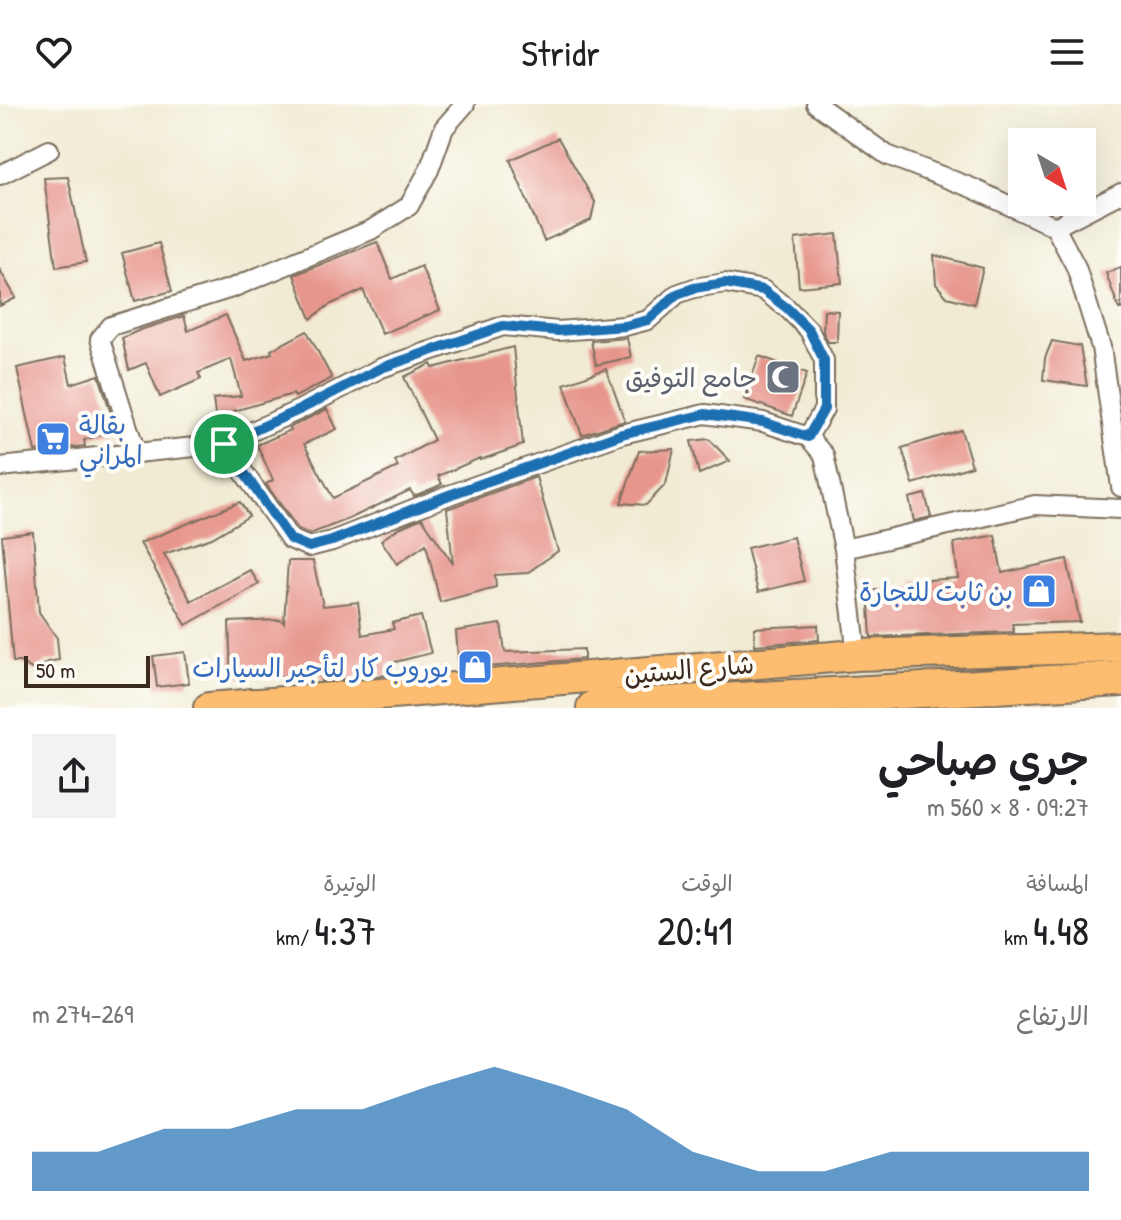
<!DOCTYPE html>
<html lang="ar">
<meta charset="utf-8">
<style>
body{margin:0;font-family:"Patrick Hand","Playpen Sans Arabic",sans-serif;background:#f2f2f2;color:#202124;direction:rtl;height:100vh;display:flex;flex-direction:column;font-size:30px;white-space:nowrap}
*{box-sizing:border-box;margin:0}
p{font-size:26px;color:#757577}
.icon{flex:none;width:44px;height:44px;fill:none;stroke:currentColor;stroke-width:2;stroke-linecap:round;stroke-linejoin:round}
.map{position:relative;height:604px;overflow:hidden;direction:ltr}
.details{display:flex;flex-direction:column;background:#fff;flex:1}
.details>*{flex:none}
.needle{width:52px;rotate:141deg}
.buttons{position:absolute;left:1008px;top:24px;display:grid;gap:16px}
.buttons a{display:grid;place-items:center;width:88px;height:88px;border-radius:0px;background:#fff;box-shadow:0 8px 32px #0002;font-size:40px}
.scale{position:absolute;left:24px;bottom:20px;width:126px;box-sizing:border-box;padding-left:8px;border:4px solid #3b2a1e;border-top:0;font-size:22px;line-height:28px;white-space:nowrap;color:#3b2a1e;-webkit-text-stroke:6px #fdfcf7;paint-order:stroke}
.pin{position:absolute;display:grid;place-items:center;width:68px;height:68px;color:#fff;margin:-34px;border:4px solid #fff;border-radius:50%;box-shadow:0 2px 8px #0007}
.round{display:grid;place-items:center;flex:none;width:84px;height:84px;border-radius:0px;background:#f2f2f2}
.summary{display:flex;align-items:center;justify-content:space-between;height:136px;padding:0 32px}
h1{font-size:44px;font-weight:600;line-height:60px}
.figures{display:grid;grid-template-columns:repeat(3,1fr);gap:12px;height:136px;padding:8px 32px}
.figures div{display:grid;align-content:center}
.figures b{font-size:40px;font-weight:600}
.figures small{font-size:22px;font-weight:400}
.figures p{font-size:22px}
.chart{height:224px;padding:16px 32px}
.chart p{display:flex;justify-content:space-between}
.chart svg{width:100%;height:144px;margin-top:8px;fill:#1f6fb2;opacity:.7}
header{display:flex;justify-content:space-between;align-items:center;height:104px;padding:0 32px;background:#fff;font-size:36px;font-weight:600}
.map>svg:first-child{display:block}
</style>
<header><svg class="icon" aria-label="menu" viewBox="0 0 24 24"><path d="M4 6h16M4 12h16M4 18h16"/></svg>Stridr<svg class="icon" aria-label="heart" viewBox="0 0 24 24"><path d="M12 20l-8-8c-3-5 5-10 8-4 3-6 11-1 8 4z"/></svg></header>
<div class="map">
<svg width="1121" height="604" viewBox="0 0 1121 604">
<rect width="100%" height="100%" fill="#fdfcf7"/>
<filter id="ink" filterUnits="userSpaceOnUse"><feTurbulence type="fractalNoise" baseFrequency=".0125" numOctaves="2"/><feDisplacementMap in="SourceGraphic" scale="16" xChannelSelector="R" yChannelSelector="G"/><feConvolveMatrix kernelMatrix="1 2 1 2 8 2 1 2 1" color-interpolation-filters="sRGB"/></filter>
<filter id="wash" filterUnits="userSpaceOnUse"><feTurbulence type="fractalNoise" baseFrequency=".006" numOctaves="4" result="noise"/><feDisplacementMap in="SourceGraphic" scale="32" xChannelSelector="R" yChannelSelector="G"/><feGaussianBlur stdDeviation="1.8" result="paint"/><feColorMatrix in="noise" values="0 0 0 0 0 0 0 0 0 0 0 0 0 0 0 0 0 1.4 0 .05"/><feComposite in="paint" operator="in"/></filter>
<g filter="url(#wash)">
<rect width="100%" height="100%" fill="#f1ebd3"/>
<g id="blocks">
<path fill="#e7968d" d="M558,34L595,98L591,116L544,137L510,56Z
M68,73L86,158L56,163L44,74Z
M837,130L842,179L799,183L795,135Z
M377,138L392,175L421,162L440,206L382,230L363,186L329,201L311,215L294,171Z
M159,139L172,187L135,197L122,149Z
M934,151L983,164L974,200L947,193L936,180Z
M1121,163V205H1119L1106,169Z
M0,166L16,194L0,202Z
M824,206L838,207L837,238H828L823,228Z
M226,211L246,257L272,249L271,246L307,227L332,274L295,293L293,290L234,307L236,321L226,326L217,327L213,295L241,292L231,255L198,269L201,275L160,293L146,259L129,266L122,234L140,226L184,212L188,227Z
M627,234L631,253L596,261L591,237Z
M1052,237L1080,242L1087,282L1043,276L1045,254Z
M513,243L523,341L480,356V354L438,372L442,380L436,383L414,392L410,386L351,414L310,430L298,425L266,380L273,376L257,341L291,326L289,324L327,305L337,325L304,340L333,394L398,363L395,357L434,336L404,273L431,260L433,264Z
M759,252L807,269L792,312L744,295Z
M65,253L71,280L99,271L116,326L84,336L85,342L35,347L17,264Z
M606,265L625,317L582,331L564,280Z
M961,326L972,362L913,380L902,344Z
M709,335L730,357L699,370L691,337Z
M674,345L666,380L646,401L621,399L639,347Z
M536,373L558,447L527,469L495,471L496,483L440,498L426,440L397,460L381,436L399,424L422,414L453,460L447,405Z
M925,390L931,413L914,417L909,394Z
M240,398L249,412L212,434L164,450L191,497L250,466L259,480L186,521L140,439Z
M33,428L39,508L57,534L59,556L47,558L35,567L20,558H13L2,432Z
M995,431L1002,469L1067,455L1080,518L1012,520L1014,528L871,533L868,487L914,483L913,477L958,474L954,439Z
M793,433L804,477L758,488L747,444Z
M288,457H313L323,502L358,498L362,531L394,525L392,519L421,512L431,549L387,560L389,571L321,577V570L231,574L229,518L281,516L284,519Z
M501,520L505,548L584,545V555L459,565L456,527Z
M818,521L819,536L755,541L754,524Z
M185,548L189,579L157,583L153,552Z"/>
</g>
</g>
<g filter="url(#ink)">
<use href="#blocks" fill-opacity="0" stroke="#7b6e5d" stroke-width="2"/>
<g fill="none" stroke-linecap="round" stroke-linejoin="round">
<defs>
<path id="street" d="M816,0L887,51L972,84L1055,123L1076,163L1101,243L1121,383
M0,71L49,46
M1055,123L1121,89
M224,340L299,306L381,264L503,222L558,227L625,222L648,216L677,190L694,184L725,179L763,186L787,204L809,226L824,256V305L808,333
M136,349L100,235L111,222L232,184L371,126L409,102L429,66L444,24L465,0
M0,363L224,340L290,435L309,443L332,437L449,391L622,330L705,310L763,318L808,333L824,351L844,445L857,551
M844,445L1035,401L1121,405"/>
<path id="primary" d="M209,604L857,551L1121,543"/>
<path id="highway" d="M250,602L266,604
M594,604L1121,575"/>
</defs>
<use href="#street" stroke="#7b6e5d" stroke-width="22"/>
<use href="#primary" stroke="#7b6e5d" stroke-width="34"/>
<use href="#highway" stroke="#7b6e5d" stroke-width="38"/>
<use href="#street" stroke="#fff" stroke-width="18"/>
<use href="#primary" stroke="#fcbd6f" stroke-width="30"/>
<use href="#highway" stroke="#fcbd6f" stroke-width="34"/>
</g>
</g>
<g fill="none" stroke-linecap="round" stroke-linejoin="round" filter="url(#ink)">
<defs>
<path id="route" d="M725,179L763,186L787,204L809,226L824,256V305L808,333L763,318L705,310L622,330L449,391L332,437L309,443L290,435L224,340L299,306L381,264L503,222L558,227L625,222L648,216L677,190L694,184Z"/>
</defs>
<use href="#route" stroke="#fff" stroke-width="16"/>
<use href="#route" stroke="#1f6fb2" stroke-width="10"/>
</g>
<defs>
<symbol id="mosque-square" viewBox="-11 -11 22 22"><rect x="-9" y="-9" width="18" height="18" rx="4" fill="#6b7280" stroke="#fdfcf7"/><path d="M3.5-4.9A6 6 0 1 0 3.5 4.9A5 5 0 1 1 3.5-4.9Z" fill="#fff"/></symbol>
<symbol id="supermarket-square" viewBox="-11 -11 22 22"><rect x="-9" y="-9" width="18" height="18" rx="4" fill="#3f7fe0" stroke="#fdfcf7"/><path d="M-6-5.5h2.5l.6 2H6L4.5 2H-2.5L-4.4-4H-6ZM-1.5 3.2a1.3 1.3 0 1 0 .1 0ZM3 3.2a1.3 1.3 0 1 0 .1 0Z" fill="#fff"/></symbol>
<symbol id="shop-square" viewBox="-11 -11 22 22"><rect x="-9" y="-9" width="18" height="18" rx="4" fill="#3f7fe0" stroke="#fdfcf7"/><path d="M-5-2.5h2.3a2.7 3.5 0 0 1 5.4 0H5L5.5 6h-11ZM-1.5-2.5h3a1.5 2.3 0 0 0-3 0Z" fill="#fff"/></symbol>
</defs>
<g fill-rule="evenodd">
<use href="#mosque-square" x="763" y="253" width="40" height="40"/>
<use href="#supermarket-square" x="33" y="315" width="40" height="40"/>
<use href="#shop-square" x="1019" y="467" width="40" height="40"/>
<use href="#shop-square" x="455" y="543" width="40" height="40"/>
</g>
<g text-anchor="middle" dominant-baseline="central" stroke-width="8" stroke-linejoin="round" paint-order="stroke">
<g font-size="26" fill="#5b616d" stroke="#fdfcf7" text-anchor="end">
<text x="757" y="273">جامع التوفيق</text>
</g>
<g font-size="26" fill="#366cbe" stroke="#fdfcf7" text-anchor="end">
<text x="79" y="320" text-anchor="start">بقالة<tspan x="79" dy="30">المراني</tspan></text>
<text x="1013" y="487">بن ثابت للتجارة</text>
<text x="449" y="563">يوروب كار لتأجير السيارات</text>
</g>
<g font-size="26" fill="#3b2a1e" stroke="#fdfcf7">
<text transform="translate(689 565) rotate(-5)">شارع الستين</text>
</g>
</g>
</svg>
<div class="buttons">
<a><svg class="needle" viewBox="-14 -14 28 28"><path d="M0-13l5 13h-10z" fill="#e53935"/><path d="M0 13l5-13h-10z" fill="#757577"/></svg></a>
</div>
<div class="scale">50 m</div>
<div class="pin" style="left:224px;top:340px;background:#1e9e55"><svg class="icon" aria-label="arrive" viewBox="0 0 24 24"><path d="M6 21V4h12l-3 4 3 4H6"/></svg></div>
</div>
<section class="details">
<div class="summary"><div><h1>جري صباحي</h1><p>09:27 · 8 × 560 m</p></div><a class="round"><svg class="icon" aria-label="share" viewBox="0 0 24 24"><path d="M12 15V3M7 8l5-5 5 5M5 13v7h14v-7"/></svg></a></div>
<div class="figures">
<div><p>المسافة</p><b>4.48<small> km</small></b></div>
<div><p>الوقت</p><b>20:41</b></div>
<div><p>الوتيرة</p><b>4:37<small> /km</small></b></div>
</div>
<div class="chart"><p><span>الارتفاع</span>269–274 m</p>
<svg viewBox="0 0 160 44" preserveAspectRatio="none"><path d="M0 44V32L10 32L20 25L30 25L40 19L50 19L60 12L70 6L80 12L90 19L100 32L110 38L120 38L130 32L140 32L150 32L160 32V44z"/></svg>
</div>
</section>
